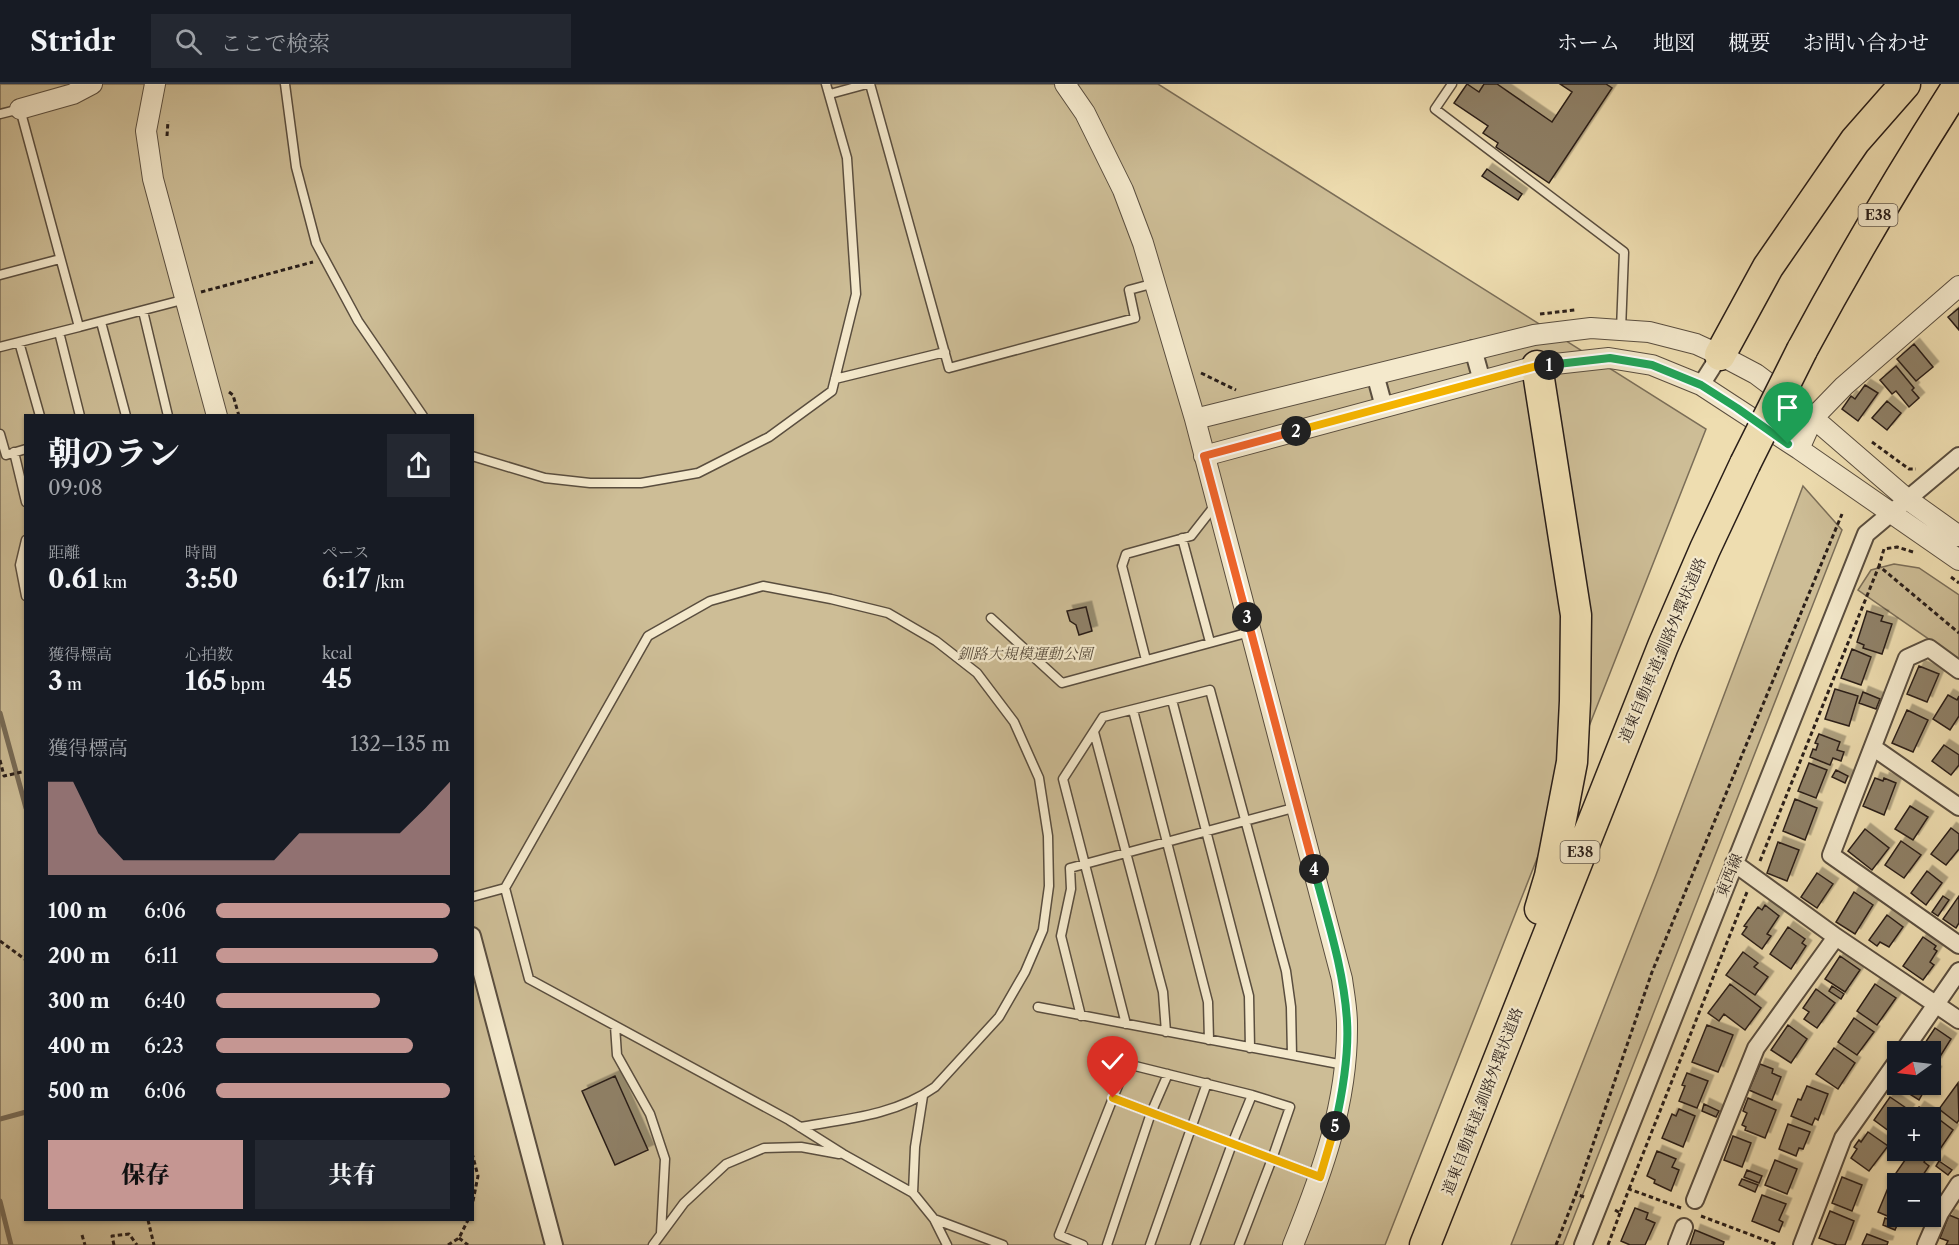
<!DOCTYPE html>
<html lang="ja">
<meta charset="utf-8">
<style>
body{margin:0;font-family:"Libre Caslon Text","Noto Serif JP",serif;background:#242831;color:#f1f3f6;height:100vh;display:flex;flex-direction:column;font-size:22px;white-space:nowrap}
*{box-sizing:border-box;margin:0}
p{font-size:20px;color:#9ea1a6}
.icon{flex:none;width:33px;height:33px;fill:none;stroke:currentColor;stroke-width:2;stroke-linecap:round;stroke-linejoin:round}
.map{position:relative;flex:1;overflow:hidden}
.panel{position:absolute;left:24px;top:330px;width:450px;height:807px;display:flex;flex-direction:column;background:#171b24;border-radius:0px;box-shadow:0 2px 4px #0004}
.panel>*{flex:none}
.needle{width:39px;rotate:256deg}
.fabs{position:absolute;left:1887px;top:957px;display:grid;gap:12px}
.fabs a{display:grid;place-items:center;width:54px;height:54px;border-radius:0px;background:#171b24;box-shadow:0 2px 4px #0004;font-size:30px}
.pin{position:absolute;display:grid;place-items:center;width:51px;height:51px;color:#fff;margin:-62px -26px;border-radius:50% 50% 50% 0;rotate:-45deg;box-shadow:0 0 6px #0007}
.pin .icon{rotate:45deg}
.km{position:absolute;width:30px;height:30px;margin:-15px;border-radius:50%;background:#222;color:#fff;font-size:16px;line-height:30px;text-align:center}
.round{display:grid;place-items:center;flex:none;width:63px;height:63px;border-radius:0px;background:#242831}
.head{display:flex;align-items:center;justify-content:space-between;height:102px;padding:0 24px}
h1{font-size:33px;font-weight:800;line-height:45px}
.stats{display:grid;grid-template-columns:repeat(3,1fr);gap:9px;height:102px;padding:6px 24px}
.stats div{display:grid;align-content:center}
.stats b{font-size:26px;font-weight:800}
.stats small{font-size:16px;font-weight:400}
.stats p{font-size:16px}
.chart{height:168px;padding:12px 24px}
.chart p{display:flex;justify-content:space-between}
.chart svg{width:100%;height:108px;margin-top:6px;fill:#c59692;opacity:.7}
.primary-button{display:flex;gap:12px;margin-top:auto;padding:12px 24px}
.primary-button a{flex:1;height:69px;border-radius:0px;background:#c59692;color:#111;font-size:24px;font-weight:800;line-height:69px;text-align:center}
.primary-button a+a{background:#242831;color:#f1f3f6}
ul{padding:0 24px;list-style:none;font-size:20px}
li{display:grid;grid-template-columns:96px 72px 1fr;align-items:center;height:45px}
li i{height:15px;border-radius:8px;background:#c59692}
header{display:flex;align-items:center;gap:36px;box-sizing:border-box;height:84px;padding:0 30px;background:#171b24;border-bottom:2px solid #363941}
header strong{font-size:28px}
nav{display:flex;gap:33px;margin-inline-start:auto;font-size:21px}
.search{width:420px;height:54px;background:#242831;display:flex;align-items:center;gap:15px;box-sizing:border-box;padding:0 21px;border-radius:0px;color:#9ea1a6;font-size:22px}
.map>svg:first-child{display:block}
</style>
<header>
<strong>Stridr</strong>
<div class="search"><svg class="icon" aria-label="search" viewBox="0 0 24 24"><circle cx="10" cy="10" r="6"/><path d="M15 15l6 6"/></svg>ここで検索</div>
<nav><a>ホーム</a><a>地図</a><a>概要</a><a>お問い合わせ</a></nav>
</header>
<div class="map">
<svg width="1959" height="1161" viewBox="0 0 1959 1161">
<defs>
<filter id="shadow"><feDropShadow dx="5.5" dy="-5.5" stdDeviation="0" flood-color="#0004"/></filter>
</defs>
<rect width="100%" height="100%" fill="#eeddb0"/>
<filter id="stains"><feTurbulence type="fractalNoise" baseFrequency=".00333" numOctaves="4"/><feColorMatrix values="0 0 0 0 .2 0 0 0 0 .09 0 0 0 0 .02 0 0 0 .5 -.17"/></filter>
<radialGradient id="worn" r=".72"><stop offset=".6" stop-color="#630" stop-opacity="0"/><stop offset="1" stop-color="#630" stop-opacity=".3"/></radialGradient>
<path fill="#cdbd96" stroke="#7b6e58" stroke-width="1.5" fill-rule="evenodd" d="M0,0H1158L1706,345L1385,1161H0ZM26,332H472V1136H26Z
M1803,402L1842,446L1563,1161H1511L1656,791Z
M1894,480L1919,484L1959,511V576L1858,506L1871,486Z"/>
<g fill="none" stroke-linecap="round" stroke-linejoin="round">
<path stroke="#776a55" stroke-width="5" d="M0,629L26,724
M0,1035L26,1028
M0,1117L11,1161"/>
</g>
<path fill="#8f8168" stroke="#291e19" stroke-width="1.5" filter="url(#shadow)" d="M1467,0L1479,8L1484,0H1497L1552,38L1572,8L1560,0H1606L1612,4L1549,99L1496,63L1498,59L1483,49L1488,42L1454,19Z
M1487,85L1522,110L1518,116L1482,92Z
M1959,224V246L1948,233Z
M1914,260L1933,283L1916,297L1897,275Z
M1896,282L1914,304L1912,306L1919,314L1909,323L1896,307L1892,310L1880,296Z
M1865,301L1878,309L1858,337L1842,325L1851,312L1855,315Z
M1887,317L1901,329L1887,346L1872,334Z
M1086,523L1092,547L1079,551L1076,541L1070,537L1067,527Z
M1867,527L1883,532L1881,537L1892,540L1882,570L1863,564L1864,561L1857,558Z
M1852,565L1871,573L1861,601L1841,594Z
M1919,582L1939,590L1927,618L1907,610Z
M1835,605L1858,612L1849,642L1825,635Z
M1863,608L1880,615L1876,625L1859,619Z
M1948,611L1957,616L1959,612V632L1950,646L1933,635Z
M1907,626L1928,636L1913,668L1892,659Z
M1819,650L1840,658L1837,666L1844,668L1841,677L1833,674L1830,681L1810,673L1813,665L1816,666L1818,660L1815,659Z
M1944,661L1959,671V681L1951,691L1932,677Z
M1809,679L1827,686L1816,714L1798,707Z
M1836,686L1848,692L1845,699L1832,693Z
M1875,694L1883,697L1884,694L1896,699L1884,731L1863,722Z
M1795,715L1817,724L1805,756L1783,747Z
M1910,722L1928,733L1913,756L1895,745Z
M1951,744L1959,750V765L1946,781L1931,770Z
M1865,745L1889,764L1872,786L1848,767Z
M1901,757L1921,771L1904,794L1885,781Z
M1778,758L1799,766L1787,797L1767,789Z
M1927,787L1942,799L1926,821L1911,809Z
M1817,789L1833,800L1817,824L1801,813Z
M1854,808L1873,821L1855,850L1836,838Z
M1943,812L1949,816L1938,832L1932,828Z
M1959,812V839L1956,844L1943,835Z
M1765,821L1779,832L1767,850L1771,852L1762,865L1742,850L1747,843L1744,842L1758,823L1762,826Z
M1887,831L1903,843L1889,863L1880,858L1877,862L1869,856Z
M1788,843L1805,855L1802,859L1806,862L1791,885L1770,870Z
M1923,853L1936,862L1934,865L1937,867L1930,878L1934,881L1923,896L1903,882Z
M1743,868L1758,879L1754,883L1768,893L1755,911L1726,891Z
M1840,872L1860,886L1845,908L1825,895Z
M1730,900L1761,924L1745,946L1724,930L1719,937L1708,929Z
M1875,900L1896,914L1877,941L1857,927Z
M1832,902L1844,910L1841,915L1829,907Z
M1816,905L1835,919L1817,944L1804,935L1809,928L1803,924Z
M1854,934L1874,948L1857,971L1838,958Z
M1707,941L1733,951L1718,988L1692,978Z
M1788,941L1807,955L1791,979L1771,966Z
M1935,944L1951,955L1936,979L1930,976V968H1919Z
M1834,964L1855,979L1838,1005L1816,990Z
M1760,980L1773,985L1772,989L1781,993L1772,1016L1749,1006Z
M1930,985L1936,988L1930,997Z
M1687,989L1708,997L1697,1024L1679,1017L1685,1002L1682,1001Z
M615,992L648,1066L615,1081L582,1007Z
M1958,999L1959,1036L1957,1039L1939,1025Z
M1902,1000H1928L1919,1016L1900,1004Z
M1807,1002L1828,1010L1818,1036L1815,1034L1812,1041L1791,1032L1798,1015L1801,1016Z
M1890,1013L1909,1026L1904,1034H1898V1043L1893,1050L1874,1036Z
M1748,1014L1776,1026L1765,1054L1745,1046L1746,1043L1742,1041L1747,1029L1743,1027Z
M1704,1020L1719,1027L1716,1033L1702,1027Z
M1919,1023L1932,1031L1930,1034H1923L1915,1029Z
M1679,1025L1695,1032L1683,1063L1662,1054L1672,1030L1676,1032Z
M1936,1033L1953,1046L1936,1071L1930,1066V1041Z
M1788,1040L1810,1048L1803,1065L1799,1064L1796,1072L1779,1065Z
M1868,1048L1888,1062L1869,1087L1851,1074L1857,1065L1854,1063L1859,1056L1861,1058Z
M1733,1052L1751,1059L1742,1083L1724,1076Z
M1912,1066H1919L1927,1073L1924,1078L1929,1082L1921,1094L1923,1095L1920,1100H1912L1896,1089Z
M1657,1067L1676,1075L1672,1083L1679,1086L1671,1107L1654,1099L1655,1096L1647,1092Z
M1775,1076L1797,1085L1787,1110L1765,1101Z
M1939,1077L1952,1086L1948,1091L1936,1082Z
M1747,1086L1762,1092L1759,1099L1744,1093Z
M1842,1093L1862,1101L1852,1127L1832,1119Z
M1742,1095L1758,1101L1755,1108L1739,1101Z
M1888,1104L1898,1108V1132H1900L1899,1137L1878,1128Z
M1762,1111L1786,1120L1779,1136L1783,1138L1779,1148L1752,1137Z
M1635,1124L1648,1129L1646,1135L1655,1139L1645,1161H1630L1621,1157Z
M1830,1127L1854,1137L1845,1161H1837L1819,1154Z
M1949,1131L1959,1135V1161H1946L1948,1157L1940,1154Z
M1885,1134L1898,1139L1895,1146L1883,1141Z
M1695,1146L1724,1158L1723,1161H1690Z
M1867,1150L1888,1158L1887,1161H1862Z"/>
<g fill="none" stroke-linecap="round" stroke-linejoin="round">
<defs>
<path id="service" d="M285,0L296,83L316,159L358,237L423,332
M870,0L949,284L1135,234L1129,206L1155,199
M1452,0L1435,25L1624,168L1621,246
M830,10L867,0
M0,30L20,25L79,243L186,215
M0,191L60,175
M143,227L168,332
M101,238L126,332
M79,243L59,248L80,332
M19,258L40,332
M0,263L59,248
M835,295L945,268
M0,350L6,371L26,365
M14,368L26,418
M472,372L545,394L590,399H641L698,389L769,353L832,307L856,210L847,74L826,0
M1182,454L1210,558
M26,456L20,481L26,512
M991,534L1062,599L1250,548
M1146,576L1122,482L1126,470L1191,452L1216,420
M1172,616L1249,912L1250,964
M1133,626L1208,918L1209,956
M1094,648L1163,908L1166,948
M472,813L505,804
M1038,923L1344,981
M1081,932L1061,852L1071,805L1070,784L1297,723
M1126,940L1063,695L1103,633L1210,606L1286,887L1291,923L1292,971
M615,942L617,971L650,1030L665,1075L661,1149
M1113,1014L1127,980L1252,1011L1290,1023L1272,1075L1239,1161
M800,1043C847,1035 896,1031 935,1003L999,933L1025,888L1043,846L1049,802L1048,752L1039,694L1014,638L977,589L936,557L888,529L831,515L763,502L710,517L648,552L505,804L529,895L789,1036L843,1070L913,1109L934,1135L1003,1161
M913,1109L915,1063L923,1012
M934,1135L947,1161
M653,1161L684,1119L726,1080L764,1064L801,1063L839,1070
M1083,1161L1059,1151L1113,1014L1320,1093
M1107,1161L1151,1029L1168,990
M1150,1161L1207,999
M1195,1161L1232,1060L1252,1011"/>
<path id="minor" d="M1473,265L1482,297
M1375,290L1384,323
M1701,301L1720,271
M1959,586L1929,564L1907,574L1831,771L1959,861
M1874,664L1959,723
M1734,779L1836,853L1959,936
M472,852L554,1161
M1903,968L1959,887
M1695,1116L1756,964L1836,853
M1583,1161L1866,450L1959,372
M1677,1161L1684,1143
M1802,1161L1843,1054L1898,976
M1926,1161L1940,1129L1959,1100"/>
<path id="tertiary" d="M155,0L146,47L153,95L217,332
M1065,0L1085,29L1123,106L1143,159L1195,335L1342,895C1344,910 1347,925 1347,940C1348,1019 1322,1089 1293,1161
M20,25L73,10L92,0
M1195,335L1534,251L1591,244L1649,248L1696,260L1720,271L1756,290L1804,326L1907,415L1959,452
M1799,365L1813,334L1844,302L1959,202
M1204,372L1537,282L1609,274L1652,281L1701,301L1799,365L1959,476"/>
<path id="motorway" d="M1802,266C1851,175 1903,87 1959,0
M1720,271L1768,183L1855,57L1905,0
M1537,282L1576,531L1575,617L1572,678L1550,792L1540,825
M1425,1161L1663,562L1705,465L1745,380"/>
</defs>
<use href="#service" stroke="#5a4e3f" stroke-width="11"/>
<use href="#minor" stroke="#5a4e3f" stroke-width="20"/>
<use href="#tertiary" stroke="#5a4e3f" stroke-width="22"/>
<use href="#motorway" stroke="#291e19" stroke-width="33"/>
<path stroke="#291e19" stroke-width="3" stroke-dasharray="4.5 3" stroke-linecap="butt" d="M167,52L168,37
M201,208L313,178
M1540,230L1575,226
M1201,289L1236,306
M229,308L233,311L239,332
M1872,358L1909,385H1916
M1913,468L1897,463L1884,465L1879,482L1959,549
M1951,493L1959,499
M0,676L4,692L26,687
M1760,777L1879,482
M0,857L26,876
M472,1069L478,1092L472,1122
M1629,1105L1747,808
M1584,1113L1576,1110L1652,888L1842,430
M1615,1126L1620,1129L1629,1105L1681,1124
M1701,1132L1778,1161
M148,1136L154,1161
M82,1151L85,1161
M459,1154L468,1161
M114,1161L112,1152L129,1150L137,1161
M448,1161L459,1154L468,1136
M1556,1161L1576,1110
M1608,1161L1620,1129"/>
<use href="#service" stroke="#f4e9cc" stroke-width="8"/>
<use href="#minor" stroke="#f4e9cc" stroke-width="16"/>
<use href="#tertiary" stroke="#f4e9cc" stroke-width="20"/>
<use href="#motorway" stroke="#eeddb0" stroke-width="30"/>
<defs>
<path id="motorway-bridge" d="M1745,380L1802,266"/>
</defs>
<use href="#motorway-bridge" stroke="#291e19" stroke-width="33" stroke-linecap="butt"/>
<use href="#motorway-bridge" stroke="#eeddb0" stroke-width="30"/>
</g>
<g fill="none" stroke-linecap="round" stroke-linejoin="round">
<defs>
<path id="split-1" d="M1549,281L1610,274L1652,281L1701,301L1737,324L1788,360"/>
<path id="split-2" d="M1296,347L1537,282L1549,281"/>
<path id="split-3" d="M1247,533L1204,372L1296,347"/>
<path id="split-4" d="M1247,533L1314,785"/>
<path id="split-5" d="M1314,785C1327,835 1344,886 1347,937C1349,969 1342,1011 1335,1042"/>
<path id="split-6" d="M1113,1014L1320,1093L1335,1042"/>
</defs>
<use href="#split-1" stroke="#fff" stroke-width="12"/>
<use href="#split-2" stroke="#fff" stroke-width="12"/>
<use href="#split-3" stroke="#fff" stroke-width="12"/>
<use href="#split-4" stroke="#fff" stroke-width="12"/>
<use href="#split-5" stroke="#fff" stroke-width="12"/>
<use href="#split-6" stroke="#fff" stroke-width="12"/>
<use href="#split-1" stroke="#22a559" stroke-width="8"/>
<use href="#split-2" stroke="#f5b400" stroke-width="8"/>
<use href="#split-3" stroke="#f0652b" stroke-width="8"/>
<use href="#split-4" stroke="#f0652b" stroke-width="8"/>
<use href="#split-5" stroke="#22a559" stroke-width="8"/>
<use href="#split-6" stroke="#f5b400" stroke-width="8"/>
</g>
<g text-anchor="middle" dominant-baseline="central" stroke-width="4.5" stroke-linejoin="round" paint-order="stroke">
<g fill="#f4e9cc" stroke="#665b4f" stroke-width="1.5">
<rect x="1858.5" y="120" width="39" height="22" rx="4.5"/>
<rect x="1560.5" y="757" width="39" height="22" rx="4.5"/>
</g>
<g font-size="14" font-weight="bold" fill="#291e19">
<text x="1878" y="131">E38</text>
<text x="1580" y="768">E38</text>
</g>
<g font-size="15" fill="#291e19" stroke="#f4e9cc">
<text transform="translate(1662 566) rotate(-67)">道東自動車道;釧路外環状道路</text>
<text transform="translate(1729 791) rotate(-68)">東西線</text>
<text transform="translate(1482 1017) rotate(-69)">道東自動車道;釧路外環状道路</text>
</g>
<g font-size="15" font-style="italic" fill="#5a4e3e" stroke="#f4e9cc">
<text x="1025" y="569">釧路大規模運動公園</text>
</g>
</g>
<rect width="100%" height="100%" filter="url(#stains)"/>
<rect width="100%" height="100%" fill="url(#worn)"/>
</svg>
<div class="fabs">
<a><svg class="needle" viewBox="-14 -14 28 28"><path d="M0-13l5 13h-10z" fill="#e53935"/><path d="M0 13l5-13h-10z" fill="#9ea1a6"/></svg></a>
<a>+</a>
<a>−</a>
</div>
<div class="pin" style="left:1788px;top:360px;background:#1e9e55"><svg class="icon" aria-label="arrive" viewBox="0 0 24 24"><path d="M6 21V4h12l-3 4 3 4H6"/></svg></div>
<div class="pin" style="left:1113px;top:1014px;background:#d93025"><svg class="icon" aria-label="check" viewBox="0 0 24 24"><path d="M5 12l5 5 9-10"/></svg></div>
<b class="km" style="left:1549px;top:281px">1</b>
<b class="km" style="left:1296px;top:347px">2</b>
<b class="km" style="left:1247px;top:533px">3</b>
<b class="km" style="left:1314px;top:785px">4</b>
<b class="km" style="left:1335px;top:1042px">5</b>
<section class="panel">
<div class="head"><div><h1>朝のラン</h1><p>09:08</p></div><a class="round"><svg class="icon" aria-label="share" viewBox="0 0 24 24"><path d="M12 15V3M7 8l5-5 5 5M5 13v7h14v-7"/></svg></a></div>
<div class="stats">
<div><p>距離</p><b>0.61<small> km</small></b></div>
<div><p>時間</p><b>3:50</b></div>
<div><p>ペース</p><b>6:17<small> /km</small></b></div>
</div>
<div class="stats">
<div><p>獲得標高</p><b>3<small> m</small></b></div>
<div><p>心拍数</p><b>165<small> bpm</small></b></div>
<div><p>kcal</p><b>45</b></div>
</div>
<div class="chart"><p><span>獲得標高</span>132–135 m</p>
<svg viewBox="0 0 160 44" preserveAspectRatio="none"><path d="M0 44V6L10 6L20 27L30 38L40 38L50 38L60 38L70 38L80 38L90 38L100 27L110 27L120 27L130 27L140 27L150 17L160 6V44z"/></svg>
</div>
<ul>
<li><b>100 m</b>6:06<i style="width:100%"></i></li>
<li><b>200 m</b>6:11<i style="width:95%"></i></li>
<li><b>300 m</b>6:40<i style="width:70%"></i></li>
<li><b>400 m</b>6:23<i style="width:84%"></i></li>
<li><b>500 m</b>6:06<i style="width:100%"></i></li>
</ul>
<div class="primary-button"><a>保存</a><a>共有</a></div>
</section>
</div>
